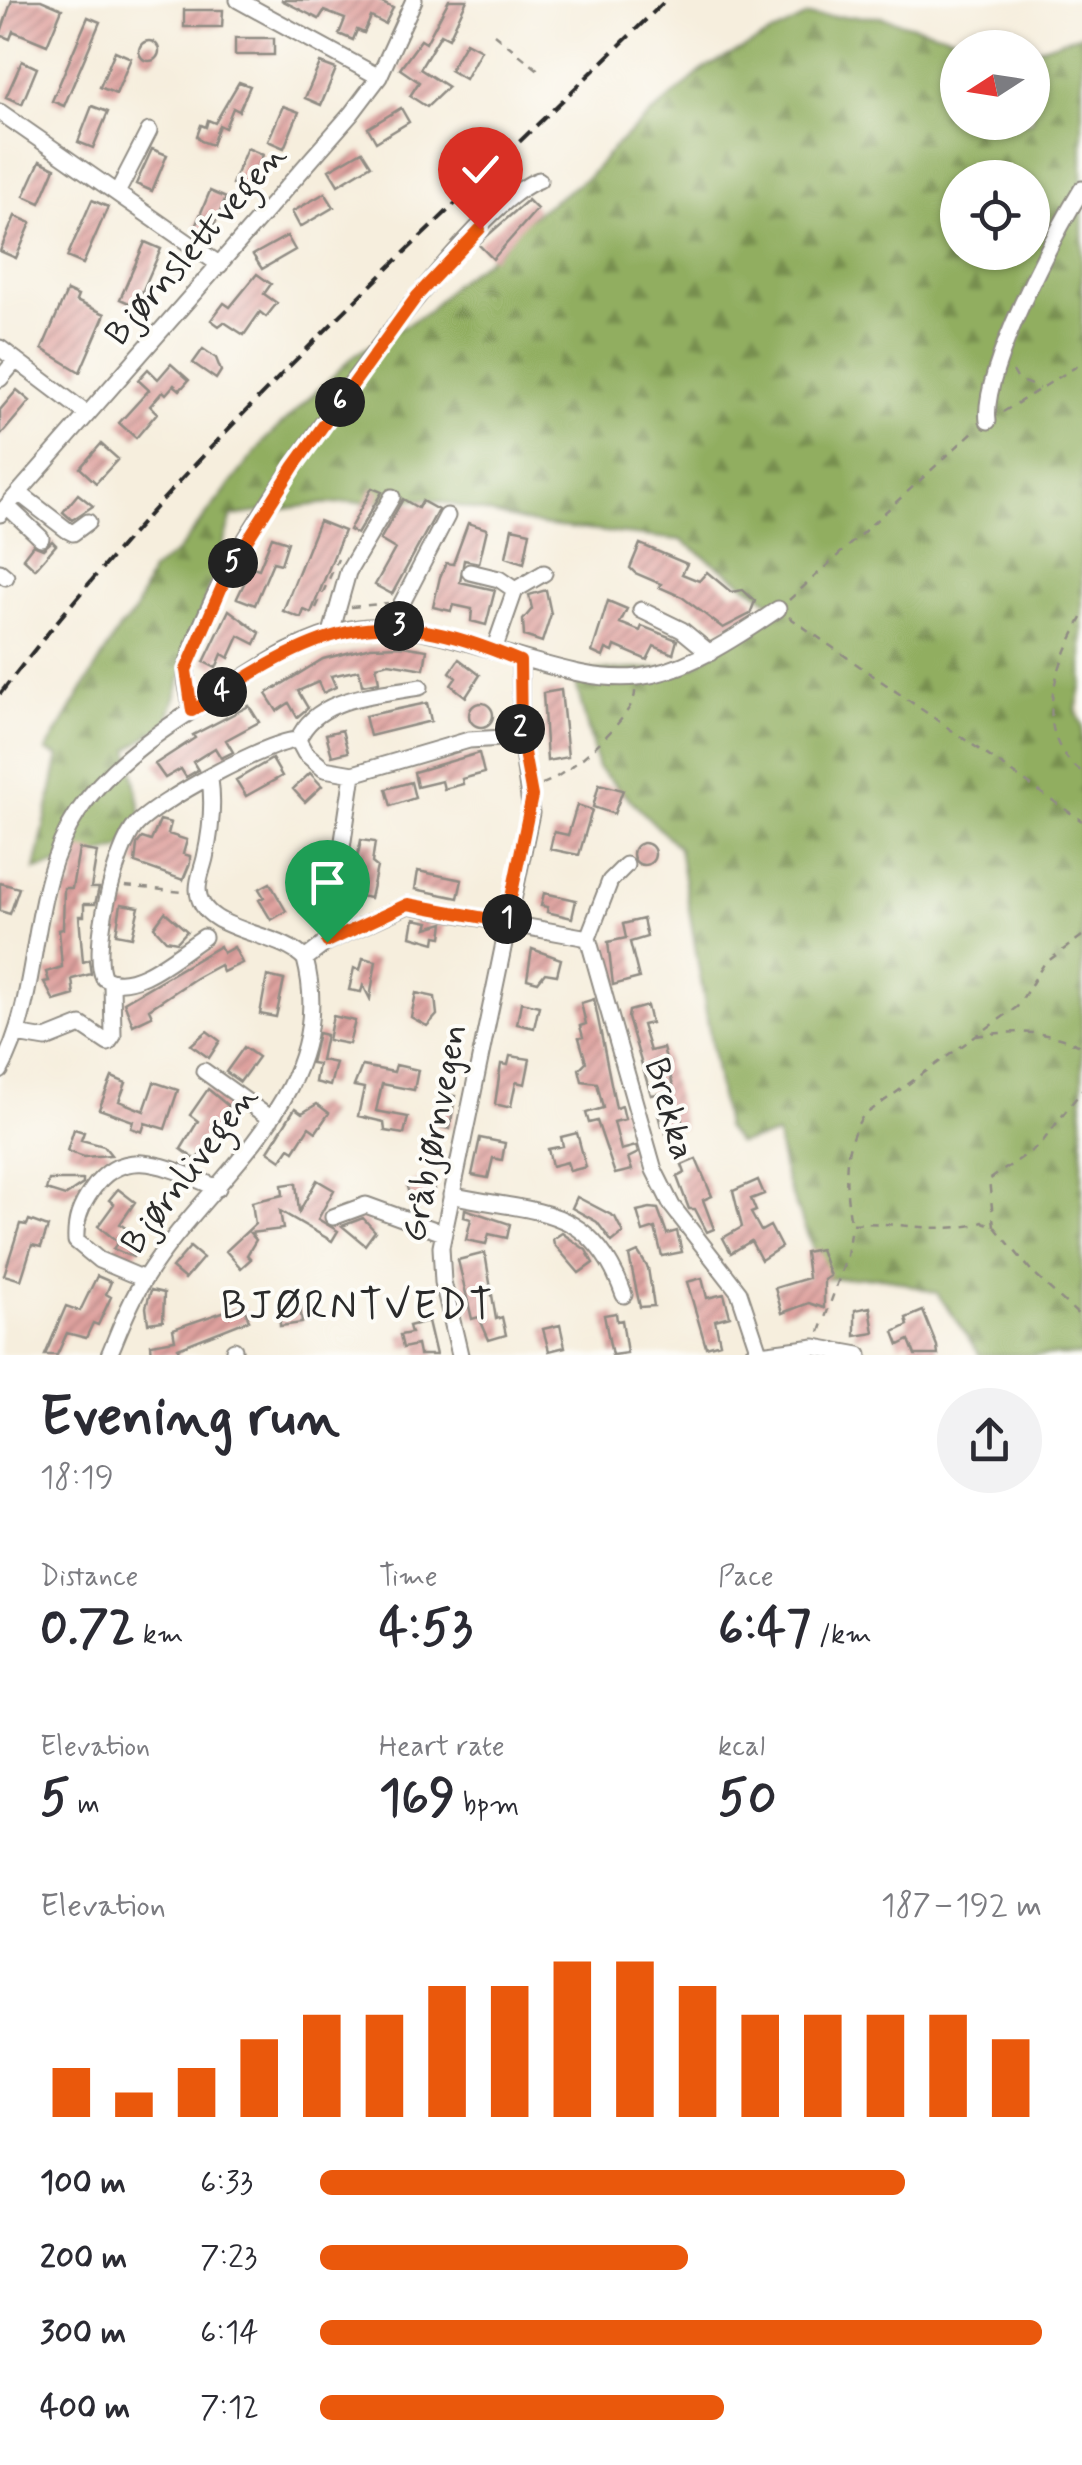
<!DOCTYPE html>
<meta charset="utf-8">
<style>
body{margin:0;font-family:Mynerve,sans-serif;background:#f2f2f3;color:#2b2b33;height:100vh;display:flex;flex-direction:column;font-size:38px;white-space:nowrap}
*{box-sizing:border-box;margin:0}
p{font-size:32px;color:#7c7c81}
.icon{flex:none;width:55px;height:55px;fill:none;stroke:currentColor;stroke-width:2;stroke-linecap:round;stroke-linejoin:round}
.map{position:relative;height:1355px;overflow:hidden}
.drawer{display:flex;flex-direction:column;background:#fff;flex:1}
.drawer>*{flex:none}
.needle{width:65px;rotate:258deg}
.fabs{position:absolute;left:940px;top:30px;display:grid;gap:20px}
.fabs a{display:grid;place-items:center;width:110px;height:110px;border-radius:50%;background:#fff;box-shadow:0 2px 8px #0004;font-size:50px}
.pin{position:absolute;display:grid;place-items:center;width:85px;height:85px;color:#fff;margin:-102px -42px;border-radius:50% 50% 50% 0;rotate:-45deg;box-shadow:0 0 10px #0007}
.pin .icon{rotate:45deg}
.km{position:absolute;width:50px;height:50px;margin:-25px;border-radius:50%;background:#222;color:#fff;font-size:28px;line-height:50px;text-align:center}
.round{display:grid;place-items:center;flex:none;width:105px;height:105px;border-radius:52px;background:#f2f2f3}
.overview{display:flex;align-items:center;justify-content:space-between;height:170px;padding:0 40px}
h1{font-size:55px;font-weight:800;line-height:75px}
.figures{display:grid;grid-template-columns:repeat(3,1fr);gap:15px;height:170px;padding:10px 40px}
.figures div{display:grid;align-content:center}
.figures b{font-size:50px;font-weight:800}
.figures small{font-size:28px;font-weight:400}
.figures p{font-size:28px}
.chart{height:280px;padding:20px 40px}
.chart p{display:flex;justify-content:space-between}
.chart svg{width:100%;height:180px;margin-top:10px;stroke:#ea580c;stroke-width:6}
ul{padding:0 40px;list-style:none;font-size:32px}
li{display:grid;grid-template-columns:160px 120px 1fr;align-items:center;height:75px}
li i{height:25px;border-radius:12px;background:#ea580c}
.map>svg:first-child{display:block}
</style>
<div class="map">
<svg width="1082" height="1355" viewBox="0 0 1082 1355">
<defs>
<pattern id="forest-firs" width="22" height="20" patternUnits="userSpaceOnUse" patternTransform="scale(2.5)"><rect width="22" height="20" fill="#91ae61"/><path d="M5 1l3.5 6h-7zM16 11l3.5 6h-7z" fill="#778e50"/></pattern>
<pattern id="building-hatch" width="6" height="6" patternUnits="userSpaceOnUse" patternTransform="scale(2.5)"><rect width="6" height="6" fill="#dfa29f"/><path d="M-1 1l2-2M0 6l6-6M5 7l2-2" fill="none" stroke="#b58482"/></pattern>
</defs>
<rect width="100%" height="100%" fill="#fdfcf7"/>
<filter id="ink" filterUnits="userSpaceOnUse"><feTurbulence type="fractalNoise" baseFrequency=".01" numOctaves="2"/><feDisplacementMap in="SourceGraphic" scale="20" xChannelSelector="R" yChannelSelector="G"/><feConvolveMatrix kernelMatrix="1 2 1 2 8 2 1 2 1" color-interpolation-filters="sRGB"/></filter>
<filter id="wash" filterUnits="userSpaceOnUse"><feTurbulence type="fractalNoise" baseFrequency=".0048" numOctaves="4" result="noise"/><feDisplacementMap in="SourceGraphic" scale="40" xChannelSelector="R" yChannelSelector="G"/><feGaussianBlur stdDeviation="2.25" result="paint"/><feColorMatrix in="noise" values="0 0 0 0 0 0 0 0 0 0 0 0 0 0 0 0 0 1.4 0 .05"/><feComposite in="paint" operator="in"/></filter>
<g filter="url(#wash)">
<rect width="100%" height="100%" fill="#f6eedd"/>
<path fill="url(#forest-firs)" stroke="#5e6c46" stroke-width="2.5" fill-rule="evenodd" d="M807,16L881,17L991,47L958,48V122H1032L1033,50L1082,34V682L1076,710L1082,726V1355H980L937,1293L884,1277L825,1279L786,1181L777,1135L738,1143L725,1127L679,848L598,768L573,672L694,667L774,605L681,540L541,525L428,499L320,504L232,516L167,723L129,749L143,821L121,849L35,870L59,756L46,751L119,629L134,614L151,571L177,552L266,439L356,354L428,312L456,282L487,260L502,237L589,176L616,145L705,68ZM958,178H1032V252H958Z"/>
<g id="blocks">
<path fill="url(#building-hatch)" d="M12,0H41L62,9L47,45L13,31L10,39L0,35Z
M281,0H376L393,8L385,24L371,17L364,33L357,30L353,40L339,34L345,19L324,11L319,19Z
M449,0H467L449,38L441,34L420,69L448,87L427,107L410,96L419,82L400,69L421,40L426,43Z
M184,10H223L222,27H184Z
M88,17L100,22L64,106L52,101Z
M235,38H274V55H235Z
M139 51a10 10 0 1 1 20 0a10 10 0 1 1-20 0Z
M466,42L481,50L465,79L450,70Z
M115,51L131,58L116,94L100,87Z
M22,61L37,68L22,104L6,97Z
M320,63L336,69L321,105L305,98Z
M239,82L250,86L239,111L233,108L225,128L219,125L212,145L201,141L197,136L201,125L206,127L208,120L215,123Z
M92,106L108,112L93,148L78,142Z
M283,106L299,112L284,148L268,141Z
M401,108L409,122L376,142L368,128Z
M247,148L263,155L247,190L232,184Z
M152,149L167,155L152,191L136,184Z
M362,151L371,165L338,185L329,170Z
M40,161L55,168L40,203L24,196Z
M210,191L226,198L211,233L195,227Z
M325,193L334,207L300,227L292,212Z
M92,200L108,207L83,264L67,257Z
M528,200L537,209L493,259L478,244Z
M15,216L31,223L16,258L0,251Z
M287,236L295,250L262,269L253,255Z
M145,242L161,249L136,306L120,299Z
M257,274L271,284L264,294L277,303L266,317L260,312L244,335L224,322L219,326L211,320L224,303L230,307Z
M67,291L78,296L76,301L105,314L80,372L42,349Z
M203,349L216,358L221,371L216,379L193,363Z
M171,364L189,380L180,390L174,385L166,394L163,391L150,406L157,413L136,438L119,423L149,390L138,380L148,369L158,379Z
M17,390L30,401L0,436V410Z
M101,444L118,459L96,483L80,468Z
M372,488L382,492L357,534L349,530Z
M78,494L93,506L72,520L63,512Z
M403,499L418,508L422,501L438,510L392,594L375,585L395,549L380,540Z
M319,521L344,531L311,613L304,610L301,618L283,611Z
M468,523L487,529L479,563L464,560L460,582L495,590L486,625L471,621L472,609L453,605L451,611L433,607L440,577L446,563L453,564Z
M512,528L530,532L524,563L506,557Z
M272,537L288,542L281,564L273,562L255,605L237,598L252,567L259,569Z
M52,541L56,545L35,569L23,558L33,545L43,549Z
M640,544L687,564L682,574L699,581L707,572L731,592L743,590L755,601L750,614L723,628L682,597L659,587L661,584L635,573L630,568Z
M546,590L551,614L542,642L524,636L523,620L532,609L529,595Z
M608,601L627,609L620,623L640,631L642,626L677,640L673,654L654,646L647,660L615,646L613,652L606,649L603,657L592,652Z
M229,610L260,633L255,644L239,636L229,658L222,654L216,668L204,662Z
M402,646L427,650L424,669L389,663L376,666L379,682L362,685L359,670L331,676L336,687L323,693L318,682L298,691L308,708L297,717L289,703L277,711L266,694L323,659L371,647Z
M459,659L480,675L466,697L451,685L456,678L450,672Z
M561,690L568,757L547,761L543,693Z
M469 715a12 12 0 1 1 24 0a12 12 0 1 1-24 0Z
M427,703L431,721L370,736L365,716Z
M249,706L259,722L226,740L233,752L221,758L215,748L193,762L198,770L186,777L181,769L165,778L155,764L195,738L193,735Z
M342,730L348,752L332,756L326,734Z
M479,753L484,773L462,779L463,784L444,789L442,781L417,787L414,772Z
M272,759L282,776L246,796L236,780Z
M310,773L322,786L305,802L293,789Z
M411,782L415,798L391,806L386,789Z
M599,784L623,790L614,814L593,807Z
M577,805L592,810L579,855L550,849L554,832L568,835Z
M160,820L171,823L168,834L187,840L183,854L190,856V863L183,880L135,863L137,844L142,838L151,841Z
M361,840L375,842L372,863L377,867L370,898L350,894Z
M633 854a11 11 0 1 1 22 0a11 11 0 1 1-22 0Z
M79,849L97,852L91,888H99L95,904H84V916H79L83,962L89,960L91,974L72,979L74,995L54,1001L44,982L49,981L46,972L62,967L59,930L63,929L64,888H72Z
M312,861L345,917L329,926L313,893L303,891L294,873Z
M418,871L462,880L458,898L415,889Z
M0,883L19,888L10,914L0,911Z
M270,883L286,911L271,920L259,900L264,897L259,889Z
M544,893L576,900L572,918L547,912L548,907L541,906Z
M121,904L139,907L132,937L116,934Z
M165,912L187,931L177,942L166,940L154,927Z
M414,919L429,922L427,928L444,923L442,937L436,936L435,943L411,936Z
M643,919L647,937L630,942L639,978L613,985L608,942L626,938L623,924Z
M220,946L223,953L234,947L242,963L223,972L220,965L196,978L149,1009L152,1016L133,1025L124,1002Z
M532,949L561,959L557,975L545,973L538,982L527,979Z
M363,958L376,961L370,999L363,985L361,992L349,990L354,968L360,970Z
M267,976L284,980L276,1017L260,1014Z
M416,993L435,997L437,1015L427,1026L411,1017Z
M594,999L616,1108L622,1106L625,1119L614,1122L621,1150L636,1146L638,1153L628,1158L632,1170L615,1174L597,1121L589,1123L586,1113L603,1108L597,1083L582,1081L579,1069L586,1062L579,1038L583,1037L580,1026L586,1024L581,1003Z
M521,1002L539,1006L534,1028L517,1024Z
M647,1006L651,1023L642,1025L650,1051L663,1048L684,1128L666,1133L667,1124L661,1126L658,1114L663,1112L658,1094L651,1095L628,1018L629,1011Z
M333,1016L355,1021L349,1044L328,1040Z
M207,1031L220,1041L209,1058L191,1045Z
M318,1033L326,1035L321,1060L336,1063L330,1086L315,1082L318,1064L311,1063Z
M244,1047L258,1057L240,1082L226,1072Z
M510,1056L530,1059L525,1084L516,1082L511,1106L507,1107L495,1104L501,1064L508,1065Z
M396,1065L418,1070L414,1090L382,1084L376,1111L408,1117L404,1134L385,1131L384,1122L358,1116L364,1088L354,1086L362,1066L394,1072Z
M112,1077L126,1083L119,1101L144,1111L154,1082L178,1090L165,1129L145,1123L142,1132L131,1128L133,1121L99,1109Z
M208,1089L233,1110L196,1160L181,1149L198,1121L190,1115Z
M443,1094L455,1096L450,1129L436,1126Z
M317,1104L329,1113L316,1132L309,1127L294,1151L289,1148L281,1160L268,1151L295,1108L302,1113Z
M74,1129L84,1132L81,1140L104,1146L111,1155L84,1157L67,1151Z
M577,1133L586,1167L570,1171L567,1162L552,1166L548,1149L563,1146L561,1137Z
M480,1138L505,1143L502,1160L493,1158L488,1178L472,1175Z
M696,1159L712,1196L703,1200L714,1229L707,1232L695,1209H689L677,1177L685,1173L682,1165Z
M425,1175L434,1189L412,1204L407,1187Z
M49,1180H83V1184L65,1196L46,1190Z
M317,1180L334,1190L318,1219L338,1231L332,1241L280,1211L283,1229L250,1233L256,1240L247,1255L251,1259L241,1268L226,1251L255,1224L252,1202L283,1195L282,1185L296,1183L299,1212Z
M758,1180L764,1194L751,1199L756,1211L751,1213L761,1231L770,1226L781,1247L761,1260L751,1241L731,1253L723,1238L742,1227L733,1191Z
M118,1189L135,1202L120,1224L144,1242L133,1257L113,1249L118,1242L98,1226L114,1204L109,1200Z
M577,1197L615,1217L623,1233L612,1242L597,1222L572,1208Z
M650,1208L658,1209L667,1234L677,1231L682,1252L662,1256L655,1228L643,1232L637,1211Z
M465,1209L510,1224L507,1238L489,1234L486,1244L466,1240L471,1219L464,1217Z
M363,1218L375,1231L365,1245L342,1226Z
M29,1220L48,1227L41,1247L32,1245L21,1280L4,1275L20,1224L27,1225Z
M562,1233L586,1250L593,1263L579,1273L554,1244L553,1239Z
M190,1247L203,1258L185,1279L172,1268Z
M820,1249L830,1276L824,1280V1308L809,1303L782,1313L775,1288L808,1278L805,1252Z
M638,1252L648,1268L654,1306L640,1307L629,1256Z
M485,1253L496,1319L502,1317L506,1335L489,1340L479,1317L472,1319L458,1260Z
M97,1276L111,1282L106,1294L111,1297L98,1325L93,1323L86,1338L67,1333L57,1355H45L66,1306L80,1311Z
M702,1278L707,1298L724,1294L730,1316L715,1320L720,1343L706,1347L687,1282Z
M151,1290L164,1293L163,1321L148,1323L146,1307Z
M289,1297L290,1307L300,1305L302,1323L280,1326L279,1298Z
M243,1305L249,1320L178,1348L179,1355H152L151,1344L175,1340L173,1329Z
M870,1307L874,1333L855,1336V1310Z
M923,1311L937,1346L938,1355H915L909,1340L899,1345L894,1332L908,1325L906,1318Z
M616,1313L617,1321L622,1320L627,1353L612,1355L604,1315Z
M428,1321L436,1355H419L417,1345L403,1348L400,1335L411,1333L409,1326Z
M560,1325L565,1347L549,1351L543,1329Z"/>
</g>
</g>
<g filter="url(#ink)">
<use href="#blocks" fill-opacity="0" stroke="#908c84" stroke-width="2.5"/>
<g fill="none" stroke-linecap="round" stroke-linejoin="round">
<defs>
<path id="minor" d="M238,0L379,77
M0,112L220,265
M118,191L149,131
M0,348L87,414
M0,379L16,360
M988,421C981,373 1054,235 1082,189
M19,493L67,530L73,533L88,522
M7,506L41,538
M0,514L351,114L379,77L414,0
M0,572L6,577
M470,572L499,579L515,590
M641,610L682,630L710,653
M390,626L447,516
M331,633L348,572L392,497
M494,650L515,590L544,573
M420,687C378,695 316,696 298,740L305,753L324,769L353,774L469,740L521,737
M192,711C190,697 184,679 187,666C196,634 213,598 229,568C270,492 467,205 539,180
M337,881L353,774
M204,937C180,952 133,996 104,978C90,951 116,847 136,825C157,802 268,741 298,740
M588,938L610,881L626,865
M305,959L327,942L408,905L588,938L654,1170L672,1206L739,1292L760,1355
M16,1034L46,1039L81,1025L108,1043L113,1036L112,983
M0,1071C44,991 26,890 78,812C110,764 161,730 209,700C253,672 298,638 350,629C393,622 428,631 469,643C621,686 640,704 778,609
M204,1071L271,1119
M451,1195C535,1214 591,1202 624,1295
M333,1217L366,1205L443,1233
M144,1279L99,1260L76,1241C75,1221 80,1207 92,1190C126,1140 174,1171 218,1188
M234,1350L235,1355
M109,1355C120,1329 130,1301 145,1278C207,1178 341,1094 305,959C278,930 199,933 198,889C198,879 203,867 205,858C211,831 214,806 210,779
M460,1355L443,1282L441,1247L531,813L521,737L520,661
M751,1355L815,1347L859,1355"/>
</defs>
<use href="#minor" stroke="#908c84" stroke-width="19"/>
<path stroke="#908c84" stroke-width="2.5" stroke-dasharray="8 8" stroke-linecap="butt" d="M494,34L541,72
M1013,371L1018,380L1039,388
M1003,412L1082,363
M789,600L975,430
M351,607L388,603
M316,608L338,559
M789,617L1082,821
M1082,618C1057,664 1028,733 1082,772
M542,784C565,778 637,715 635,691
M125,886L182,892
M1082,936L1044,964L1017,1007L863,1116C841,1147 845,1188 851,1224C895,1220 942,1236 983,1222L994,1226L1034,1274L1082,1318
M977,1036C1012,1030 1049,1030 1082,1047
M994,1226L989,1180L1040,1145L1082,1090
M820,1332L847,1256L851,1225"/>
<use href="#minor" stroke="#fff" stroke-width="15"/>
<path stroke="#2b2b2b" stroke-width="4" stroke-dasharray="15 8" stroke-linecap="butt" d="M0,694C194,439 438,224 666,0"/>
</g>
</g>
<g fill="none" stroke-linecap="round" stroke-linejoin="round" filter="url(#ink)">
<defs>
<path id="route" d="M327,942L408,904L506,922L532,796L521,736L520,661C372,597 318,631 192,711L186,670L230,568L294,466L417,296L480,229"/>
</defs>
<use href="#route" stroke="#fff" stroke-width="20"/>
<use href="#route" stroke="#ea580c" stroke-width="12"/>
</g>
<g text-anchor="middle" dominant-baseline="central" stroke-width="8" stroke-linejoin="round" paint-order="stroke">
<g font-size="35" fill="#2b2b2b" stroke="#fdfcf7">
<text transform="translate(196 245) rotate(-49)">Bjørnslettvegen</text>
<text transform="translate(669 1109) rotate(74)">Brekka</text>
<text transform="translate(435 1133) rotate(-79)">Gråbjørnvegen</text>
<text transform="translate(190 1170) rotate(-53)">Bjørnlivegen</text>
</g>
<g font-size="40" letter-spacing="2.5" fill="#2b2b2b" stroke="#fdfcf7">
<text x="358" y="1307">BJØRNTVEDT</text>
</g>
</g>
</svg>
<div class="fabs">
<a><svg class="needle" viewBox="-14 -14 28 28"><path d="M0-13l5 13h-10z" fill="#e53935"/><path d="M0 13l5-13h-10z" fill="#7c7c81"/></svg></a>
<a><svg class="icon" aria-label="locate" viewBox="0 0 24 24"><circle cx="12" cy="12" r="6"/><path d="M12 2v4M12 18v4M2 12h4M18 12h4"/></svg></a>
</div>
<div class="pin" style="left:327px;top:942px;background:#1e9e55"><svg class="icon" aria-label="arrive" viewBox="0 0 24 24"><path d="M6 21V4h12l-3 4 3 4H6"/></svg></div>
<div class="pin" style="left:480px;top:229px;background:#d93025"><svg class="icon" aria-label="check" viewBox="0 0 24 24"><path d="M5 12l5 5 9-10"/></svg></div>
<b class="km" style="left:507px;top:919px">1</b>
<b class="km" style="left:520px;top:729px">2</b>
<b class="km" style="left:399px;top:626px">3</b>
<b class="km" style="left:222px;top:692px">4</b>
<b class="km" style="left:233px;top:563px">5</b>
<b class="km" style="left:340px;top:402px">6</b>
</div>
<section class="drawer">
<div class="overview"><div><h1>Evening run</h1><p>18:19</p></div><a class="round"><svg class="icon" aria-label="share" viewBox="0 0 24 24"><path d="M12 15V3M7 8l5-5 5 5M5 13v7h14v-7"/></svg></a></div>
<div class="figures">
<div><p>Distance</p><b>0.72<small> km</small></b></div>
<div><p>Time</p><b>4:53</b></div>
<div><p>Pace</p><b>6:47<small> /km</small></b></div>
</div>
<div class="figures">
<div><p>Elevation</p><b>5<small> m</small></b></div>
<div><p>Heart rate</p><b>169<small> bpm</small></b></div>
<div><p>kcal</p><b>50</b></div>
</div>
<div class="chart"><p><span>Elevation</span>187–192 m</p>
<svg viewBox="0 0 160 44" preserveAspectRatio="none"><path d="M5 44V32M15 44V38M25 44V32M35 44V25M45 44V19M55 44V19M65 44V12M75 44V12M85 44V6M95 44V6M105 44V12M115 44V19M125 44V19M135 44V19M145 44V19M155 44V25"/></svg>
</div>
<ul>
<li><b>100 m</b>6:33<i style="width:81%"></i></li>
<li><b>200 m</b>7:23<i style="width:51%"></i></li>
<li><b>300 m</b>6:14<i style="width:100%"></i></li>
<li><b>400 m</b>7:12<i style="width:56%"></i></li>
</ul>
</section>
